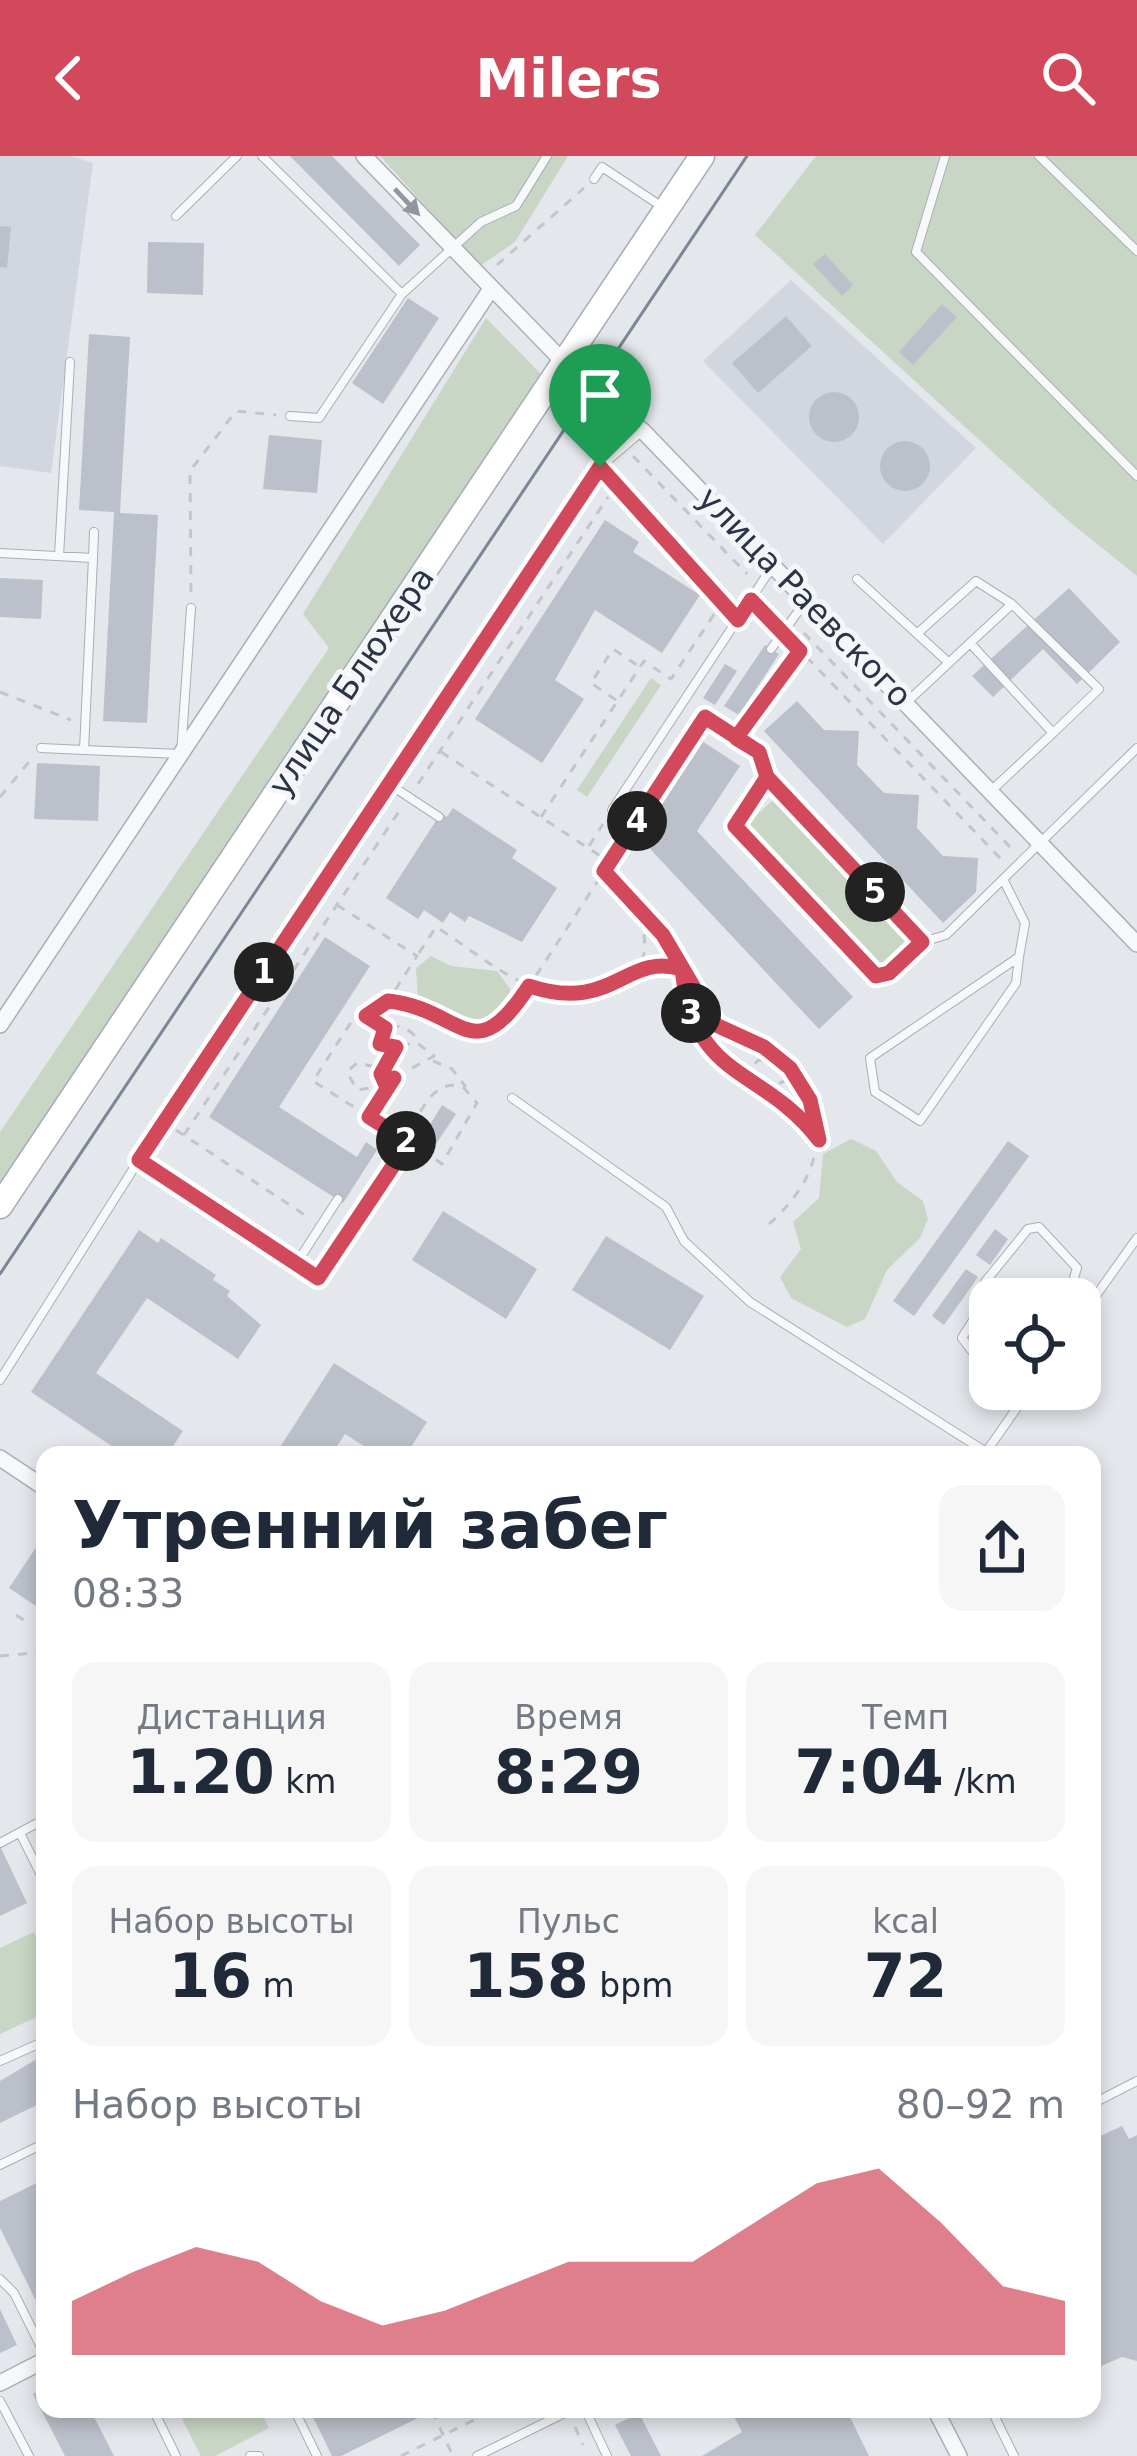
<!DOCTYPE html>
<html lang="ru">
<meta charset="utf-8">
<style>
body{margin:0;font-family:"DejaVu Sans",sans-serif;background:#f6f6f7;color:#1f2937;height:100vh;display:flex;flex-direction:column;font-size:45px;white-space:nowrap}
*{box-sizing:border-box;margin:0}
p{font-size:39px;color:#747a83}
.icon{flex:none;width:66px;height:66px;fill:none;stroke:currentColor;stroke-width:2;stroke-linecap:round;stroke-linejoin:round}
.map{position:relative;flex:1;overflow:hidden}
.drawer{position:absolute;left:36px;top:1290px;width:1065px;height:972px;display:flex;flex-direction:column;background:#fff;border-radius:24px;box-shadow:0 6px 18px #0003}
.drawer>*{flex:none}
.controls{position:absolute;left:969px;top:1122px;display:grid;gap:24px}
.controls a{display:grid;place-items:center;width:132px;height:132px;border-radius:24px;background:#fff;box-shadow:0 6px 18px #0003;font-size:60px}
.pin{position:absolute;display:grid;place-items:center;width:102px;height:102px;color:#fff;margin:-123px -51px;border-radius:50% 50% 50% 0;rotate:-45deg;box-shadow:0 0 12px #0007}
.pin .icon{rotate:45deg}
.km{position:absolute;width:60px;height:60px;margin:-30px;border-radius:50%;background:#222;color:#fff;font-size:33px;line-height:60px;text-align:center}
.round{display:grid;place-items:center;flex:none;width:126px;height:126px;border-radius:24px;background:#f6f6f7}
.overview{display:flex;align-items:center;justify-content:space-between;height:204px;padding:0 36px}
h1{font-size:66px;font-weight:600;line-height:90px}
.metrics{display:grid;grid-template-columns:repeat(3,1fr);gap:18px;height:204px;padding:12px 36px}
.metrics div{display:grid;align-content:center;border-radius:24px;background:#f6f6f7;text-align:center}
.metrics b{font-size:60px;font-weight:600}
.metrics small{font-size:33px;font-weight:400}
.metrics p{font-size:33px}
.chart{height:336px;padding:24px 36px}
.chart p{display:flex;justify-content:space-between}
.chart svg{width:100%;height:216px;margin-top:12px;fill:#d1495b;opacity:.7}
header{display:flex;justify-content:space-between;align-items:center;height:156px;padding:0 36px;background:#d1495b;color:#fff;font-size:54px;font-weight:600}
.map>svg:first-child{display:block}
</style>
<header><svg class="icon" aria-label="back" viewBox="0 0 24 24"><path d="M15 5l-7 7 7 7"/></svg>Milers<svg class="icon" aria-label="search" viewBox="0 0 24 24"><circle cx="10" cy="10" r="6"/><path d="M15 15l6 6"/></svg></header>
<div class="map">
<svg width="1137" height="2300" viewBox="0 0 1137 2300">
<rect width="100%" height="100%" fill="#e4e7ec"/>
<path fill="#d2d6de" d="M0,0H71L93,7L51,317L0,310Z
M791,124L976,292L883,388L703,205Z"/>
<path fill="#c9d6c5" d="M380,0H568L515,86L480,110Z
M816,0H1137V420L1066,363L755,79Z
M486,162L544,221L0,1029V976L329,492L303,458Z
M651,522L661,529L587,641L577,634Z
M775,642L911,788L881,816L744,671Z
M431,800L451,810L497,815L510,833C511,857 498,869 475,872L418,843L416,812Z
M851,983L876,995L897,1026L923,1045L928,1063L920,1082L887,1114L865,1163L847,1171L791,1142L780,1121L801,1093L793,1066L819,1042L823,998Z
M34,1776L45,1798V1857L0,1878V1792Z
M177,2253H259L269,2272L215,2300H201Z"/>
<path fill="#bbc0ca" d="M290,0H332L420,89L399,110Z
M0,70L11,71L7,112L0,111Z
M148,86L204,87L203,139L147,137Z
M825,98L853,129L842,140L813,108Z
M408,142L439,162L383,248L352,227Z
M942,148L957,161L913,209L899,196Z
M786,160L812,190L758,237L732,207Z
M89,178L130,181L120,357L158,359L147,567L103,565L114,356L79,354Z
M809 261a25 25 0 1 1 50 0a25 25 0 1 1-50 0Z
M269,279L322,284L317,337L263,333Z
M880 310a25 25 0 1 1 50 0a25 25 0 1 1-50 0Z
M605,364L639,386L633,396L700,439L662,497L595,454L555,524L584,543L542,607L475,563Z
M0,422L43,424L41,463L0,461Z
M1069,432L1120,486L1077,528L1043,493L993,541L972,520Z
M765,489L779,498L739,559L724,550Z
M725,508L737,515L715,549L703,542Z
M797,545L824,574L859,575L857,609L884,637L919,639L917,672L943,700L978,702L976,736L943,767L764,575Z
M702,585L740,610L697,675L853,841L819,873L638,680Z
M37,607L100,610L98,665L34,663Z
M453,652L517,694L512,702L557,732L522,786L469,760L465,766L450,756L443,767L424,754L418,763L386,742L441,657L447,661Z
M325,781L370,810L279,951L357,1001L366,986L377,994L343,1047L209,961Z
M442,949L456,958L436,988L423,980Z
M1008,985L1029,1000L914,1160L893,1145Z
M443,1055L537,1113L506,1163L412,1104Z
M995,1073L1008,1083L990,1109L976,1099Z
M139,1074L158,1087L161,1082L216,1119L213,1124L230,1135L227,1140L261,1169L238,1203L147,1142L96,1217L183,1275L167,1299H125L31,1236Z
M606,1080L704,1140L670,1194L572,1134Z
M966,1113L978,1121L944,1169L932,1160Z
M334,1207L427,1266L406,1299H378L345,1278L331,1299H275Z
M39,1387L45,1392V1456L9,1432Z
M0,1690L27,1747L0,1760Z
M45,1898V1945L0,1967V1925Z
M1122,1970L1129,1983L1137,1979V2205L1122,2201L1092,2214V1984Z
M45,2023V2163L0,2072V2045Z
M0,2153L17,2189L0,2197Z
M45,2232V2253H90L114,2300H65L33,2238Z
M309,2253L345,2254L436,2253L341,2300H332Z
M730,2253H846L869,2300H702L742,2276Z
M639,2257L661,2300H631L615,2269Z"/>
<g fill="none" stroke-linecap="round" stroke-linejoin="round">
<defs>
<path id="lane" d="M262,0L402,138L481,66L516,50L547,0
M945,0L916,96L1137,320
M1039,0L1137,95
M594,23L602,11L664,52
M176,60L237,0
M290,260L319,262L402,138
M600,311L738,464
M0,397L93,402L84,594L181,598L191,452
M59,400L70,206
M93,402L94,376
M857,423L948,506
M920,475L976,425L1012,448
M970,487L1012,448L1099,533L1053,577
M771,493L805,446
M907,546L970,487L1053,577L992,634
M41,592L84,594
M767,621L922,786L946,779L1137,592
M389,628L439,661
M612,654L772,411
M1004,725L1025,767L1019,801L870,902L875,936L920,965L1016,827L1019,801
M512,942L666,1051L684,1085L750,1146L986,1296
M409,986L318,1122L139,1004L600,311L641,276
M296,1108L338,1043
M981,1162L985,1126L1028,1073L1039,1071L1077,1112L1070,1135L1060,1143
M1080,1162L1137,1082
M990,1163H974L962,1182L975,1199H990
M982,1201L990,1230
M0,1224L139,1004
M994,1233L1017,1252
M984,1299L1030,1233
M20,1677L45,1727
M0,1687L45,1663
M0,1905L45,1885
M1092,1948L1137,1925
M0,2009L45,1987
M0,2123L14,2137L45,2199
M0,2245L29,2300
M153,2253L176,2300
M294,2253L317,2300
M585,2253L607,2300
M991,2253L1014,2300
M250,2300H259
M477,2300L573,2253"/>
<path id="street" d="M364,0L583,226L643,275L1137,788
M0,869L491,133
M0,1302L45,1332
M0,2227L45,2204
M935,2253L959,2300"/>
<path id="primary" d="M0,1050L702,0"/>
</defs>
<use href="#lane" stroke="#a9aeb7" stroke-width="10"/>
<use href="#street" stroke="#a9aeb7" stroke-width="18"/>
<use href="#primary" stroke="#a3abb8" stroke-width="27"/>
<path stroke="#c2c5cb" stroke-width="3" stroke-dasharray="9 9" stroke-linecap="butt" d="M497,109L584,32
M633,300L747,418
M191,436L190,315L236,255L276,259
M804,477L1014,695
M794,488L1004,706
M0,536L71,564
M616,544L591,527L613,493L640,511
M696,555L759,596L762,607
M736,582L808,484
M441,596L608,705
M418,628L608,341
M760,632L735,670L876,820L889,817L912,795
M0,641L33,601
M541,661L644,505L671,523L715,457
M589,690L603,668
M337,749L417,800L388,845L364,862L357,857L313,925L396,978
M640,751L682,813L641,811
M419,797L436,771C473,794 513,830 556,838C650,855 674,777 605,716
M682,813C700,826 699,847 712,864C731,887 765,891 787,910V924L768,932L754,923L752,913L757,905L773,901
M682,815C688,865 708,912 759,929
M389,845L429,854L468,875L505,867L705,561
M366,860L383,871
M396,891L383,905L385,927L434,900L416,886C405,888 396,893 385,891L379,882L382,874C394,867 405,870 414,879L411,887
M433,905L452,913L466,931
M380,919L370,932L357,934L347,916L357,907L381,912
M769,933L825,994
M370,960L391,927
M411,971C424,951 435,922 463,931L477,947L442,1008L420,993
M176,974L308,1061
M184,979L402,651
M769,1068C819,1023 834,973 792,916
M16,1459L30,1468
M0,1500L45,1496
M432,2255L453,2300
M575,2271L583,2289
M401,2300L496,2253"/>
<use href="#lane" stroke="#f7f8fa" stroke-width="8"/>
<use href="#street" stroke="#f7f8fa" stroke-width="15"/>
<use href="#primary" stroke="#fff" stroke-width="24"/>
<path stroke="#7d8696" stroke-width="3" d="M0,1118L747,0"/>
</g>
<defs><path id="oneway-solid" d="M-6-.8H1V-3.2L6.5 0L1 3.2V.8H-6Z" transform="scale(3)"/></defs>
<use fill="#9196a0" href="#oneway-solid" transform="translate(407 46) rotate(47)"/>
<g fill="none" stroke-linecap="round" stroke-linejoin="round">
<defs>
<path id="route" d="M600,311L139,1004L318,1122L409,986L369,961L394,922L385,927L381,918L396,891L380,888L385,872L366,860L388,845C463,853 472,917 529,830C613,858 625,796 682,813C694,927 762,909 819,984L810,944L790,912L764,891L716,869L663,779L604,715L705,561L759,596L767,621L735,670L876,820L889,817L922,786L767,621L759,596L736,582L800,495L751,444L738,464L600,311"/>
</defs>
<use href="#route" stroke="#fff" stroke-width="24"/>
<use href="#route" stroke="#d1495b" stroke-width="15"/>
</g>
<g text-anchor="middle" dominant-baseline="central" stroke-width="10" stroke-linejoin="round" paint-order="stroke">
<g font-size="33" fill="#2b3445" stroke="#f4f6f9">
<text transform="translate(805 441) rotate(46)">улица Раевского</text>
<text transform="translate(351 525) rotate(-56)">улица Блюхера</text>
</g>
</g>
</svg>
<div class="controls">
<a><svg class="icon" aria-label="locate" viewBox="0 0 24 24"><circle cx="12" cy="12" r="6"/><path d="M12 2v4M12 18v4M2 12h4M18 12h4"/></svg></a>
</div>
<div class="pin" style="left:600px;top:311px;background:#1e9e55"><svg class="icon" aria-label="arrive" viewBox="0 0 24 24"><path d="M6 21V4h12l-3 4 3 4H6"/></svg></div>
<b class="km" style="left:264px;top:816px">1</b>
<b class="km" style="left:406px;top:985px">2</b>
<b class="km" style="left:691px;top:857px">3</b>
<b class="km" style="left:637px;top:665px">4</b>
<b class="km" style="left:875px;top:736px">5</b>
<section class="drawer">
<div class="overview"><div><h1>Утренний забег</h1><p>08:33</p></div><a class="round"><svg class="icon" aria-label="share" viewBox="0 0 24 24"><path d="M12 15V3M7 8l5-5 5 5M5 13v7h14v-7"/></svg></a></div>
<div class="metrics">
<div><p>Дистанция</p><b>1.20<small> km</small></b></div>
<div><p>Время</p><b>8:29</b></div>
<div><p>Темп</p><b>7:04<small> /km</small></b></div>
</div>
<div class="metrics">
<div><p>Набор высоты</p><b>16<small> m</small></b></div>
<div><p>Пульс</p><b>158<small> bpm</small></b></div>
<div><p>kcal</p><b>72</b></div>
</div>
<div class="chart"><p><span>Набор высоты</span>80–92 m</p>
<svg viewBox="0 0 160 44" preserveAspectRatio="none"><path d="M0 44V33L10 27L20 22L30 25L40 33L50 38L60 35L70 30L80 25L90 25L100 25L110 17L120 9L130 6L140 17L150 30L160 33V44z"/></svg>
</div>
</section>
</div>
